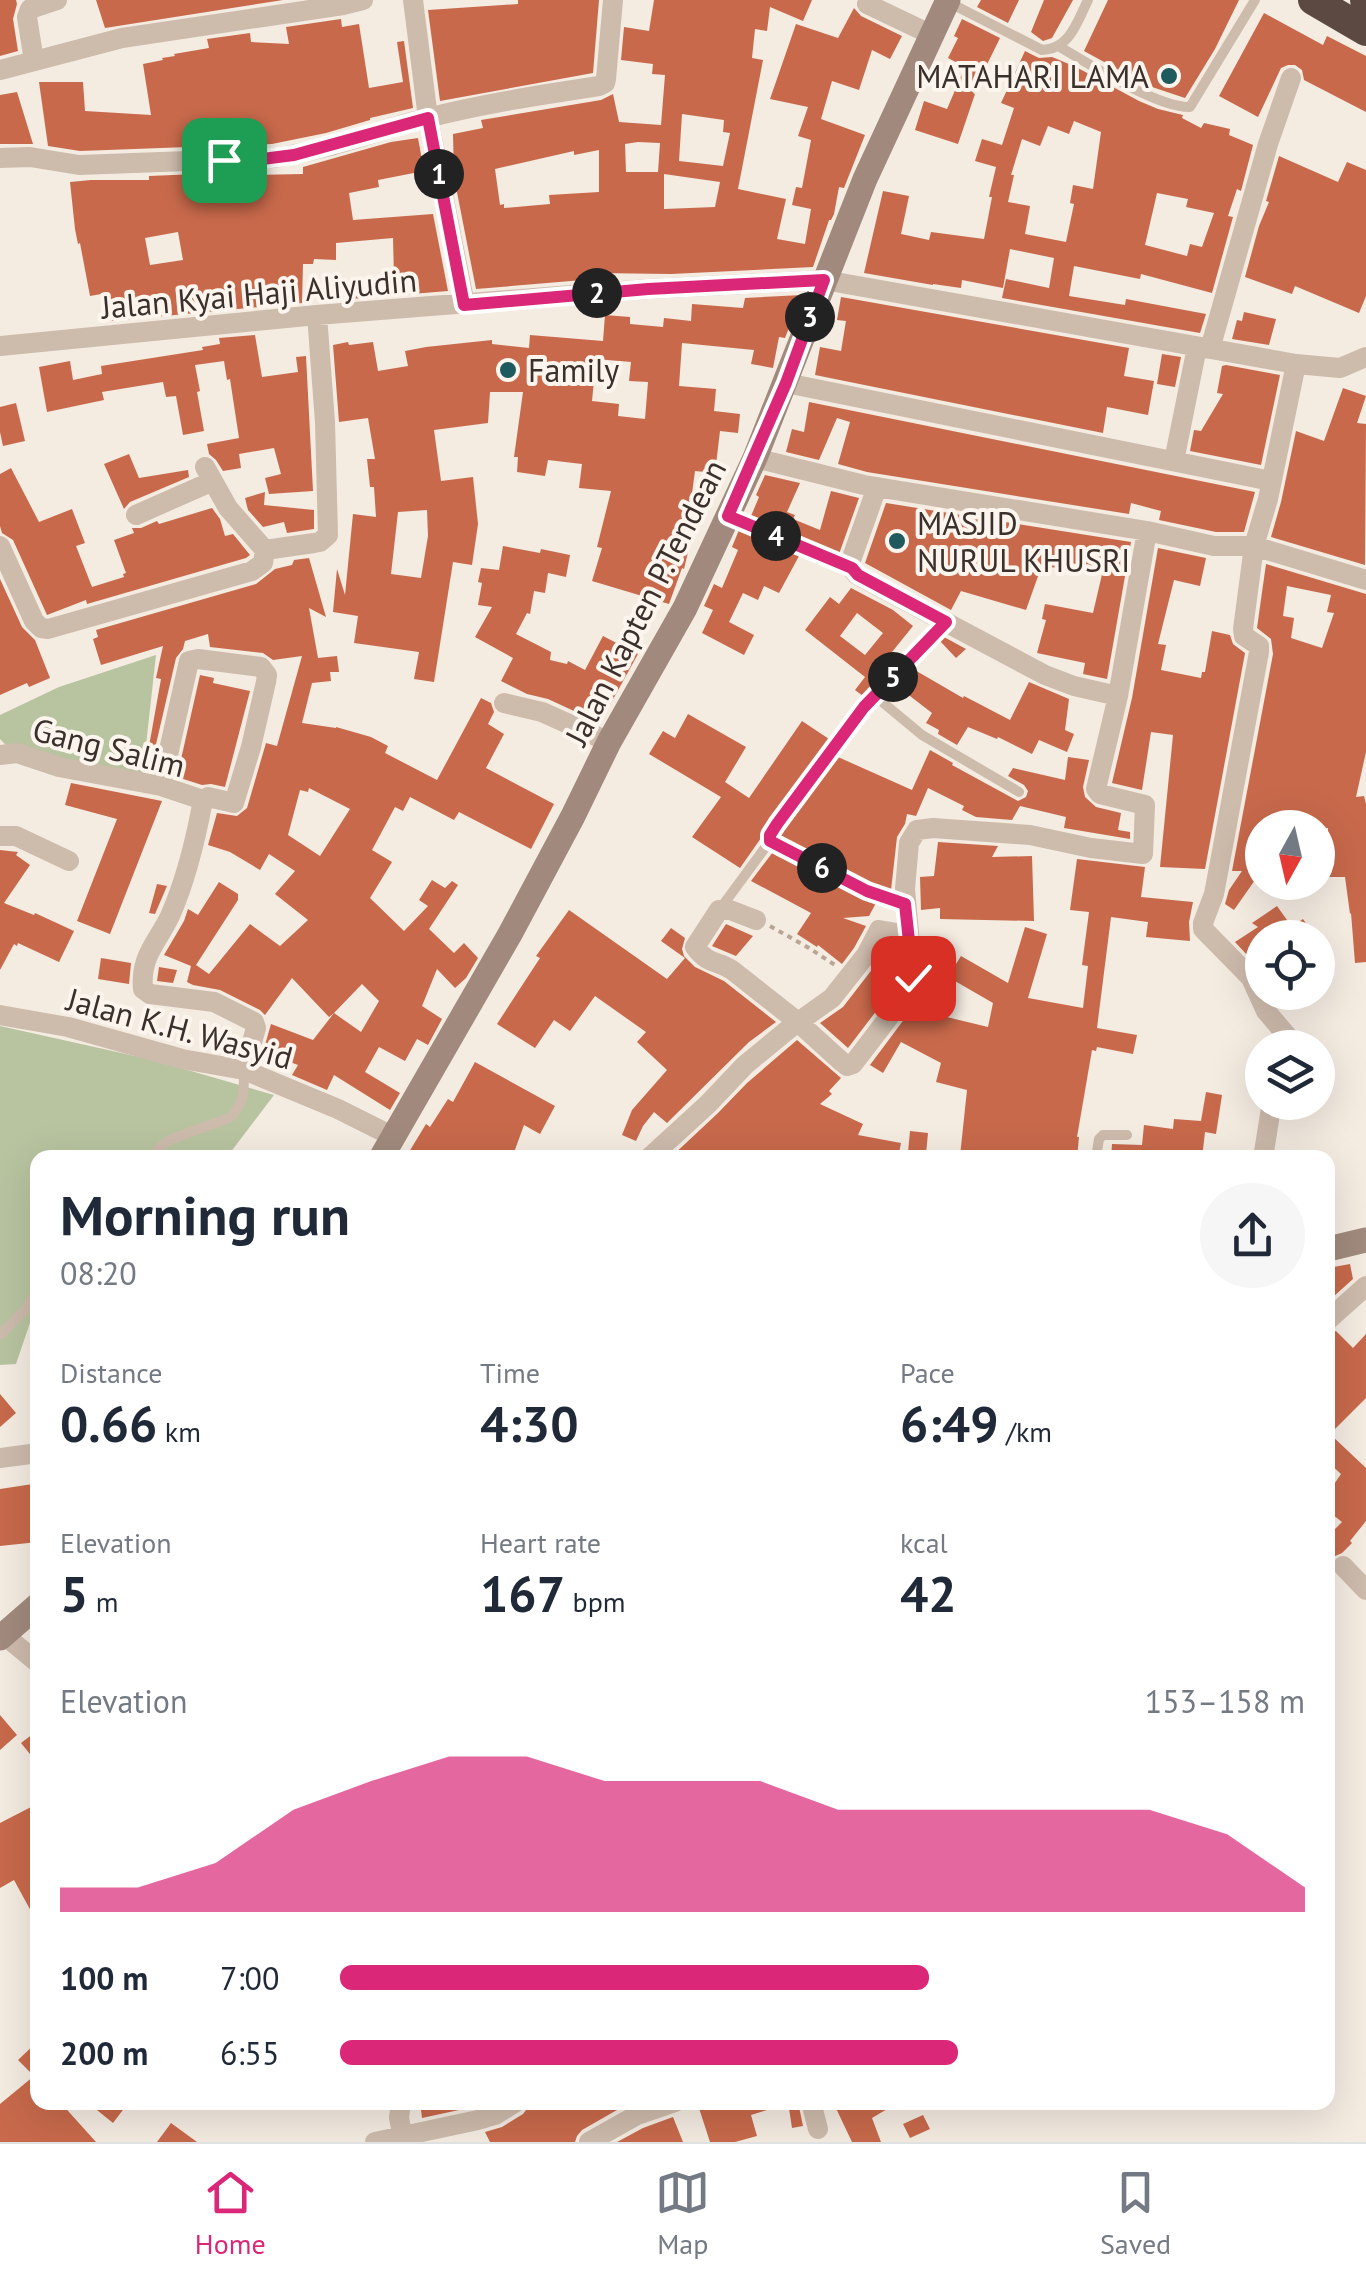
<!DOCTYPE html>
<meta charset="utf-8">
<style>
body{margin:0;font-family:"PT Sans",sans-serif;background:#f6f6f7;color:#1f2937;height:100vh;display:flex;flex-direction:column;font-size:38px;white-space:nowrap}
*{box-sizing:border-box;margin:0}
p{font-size:32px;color:#747a83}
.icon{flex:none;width:55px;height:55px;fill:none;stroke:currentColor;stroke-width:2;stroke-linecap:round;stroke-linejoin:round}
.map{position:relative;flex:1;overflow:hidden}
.sheet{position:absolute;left:30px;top:1150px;width:1305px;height:960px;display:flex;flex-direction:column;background:#fff;border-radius:20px;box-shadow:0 10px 40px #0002}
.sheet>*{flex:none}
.needle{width:65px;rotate:188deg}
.buttons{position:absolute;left:1245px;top:810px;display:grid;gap:20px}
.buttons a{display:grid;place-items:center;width:90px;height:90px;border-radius:50%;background:#fff;box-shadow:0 10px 40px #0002;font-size:50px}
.pin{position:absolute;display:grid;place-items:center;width:85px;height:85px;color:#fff;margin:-42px;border-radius:20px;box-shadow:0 5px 15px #0006}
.km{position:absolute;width:50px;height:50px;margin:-25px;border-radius:50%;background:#222;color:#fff;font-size:28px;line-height:50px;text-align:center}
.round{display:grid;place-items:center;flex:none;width:105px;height:105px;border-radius:52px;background:#f6f6f7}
.summary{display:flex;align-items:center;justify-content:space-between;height:170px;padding:0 30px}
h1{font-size:55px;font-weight:800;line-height:75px}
.figures{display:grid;grid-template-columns:repeat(3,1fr);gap:15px;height:170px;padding:10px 30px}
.figures div{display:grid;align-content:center}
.figures b{font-size:50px;font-weight:800}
.figures small{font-size:28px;font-weight:400}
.figures p{font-size:28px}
.chart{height:280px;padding:20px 30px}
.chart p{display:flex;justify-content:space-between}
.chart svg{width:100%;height:180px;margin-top:10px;fill:#db2777;opacity:.7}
ul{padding:0 30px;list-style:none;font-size:32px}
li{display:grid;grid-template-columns:160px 120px 1fr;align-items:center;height:75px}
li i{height:25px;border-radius:12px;background:#db2777}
.menu{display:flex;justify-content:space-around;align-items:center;height:140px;border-top:2px solid #e0e1e3;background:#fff;font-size:28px;color:#747a83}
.menu a{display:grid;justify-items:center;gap:5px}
.menu .selected{color:#db2777}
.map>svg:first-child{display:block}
</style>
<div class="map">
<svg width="1366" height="2142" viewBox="0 0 1366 2142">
<rect width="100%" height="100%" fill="#f4ebe1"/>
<path fill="#b8c4a0" d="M156,655L142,781L24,764L0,739V715L59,687Z
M0,1026L153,1060L274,1095L227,1157L38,1158L37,1311H34L16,1364L0,1365Z"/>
<path fill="#c8694b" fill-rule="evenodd" d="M0,0H16L17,4L13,19L18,51L0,56Z
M96,0H283L105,28Z
M518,0H599L593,73L440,101L428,10L518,4Z
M654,0H812L803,21L770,7L767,31L755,29L752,58L763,60L738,189L786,199L777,239L805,244L811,209L792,205L796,187L802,188L811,140L798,136L808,107L770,99L796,24L838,38L854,8L861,16L902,36L890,59L872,50L859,90L832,81L821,119L865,135L844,188L839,187L834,214L831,220H829L813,267L671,274L594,273L595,279L476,289L454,177L453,134L483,128L481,120L601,100L613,94L619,122L661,125L665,75L652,74L653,64L621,60L624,27L649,31ZM682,114L724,120L723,132L730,133L723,166L679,161ZM638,142L660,143L658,172H626L625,144ZM599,150V192L549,195L550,204L504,208V204L500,205L495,169L574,151V155ZM664,174L720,182L715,207L664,209Z
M981,0H1019L1008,23L977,7Z
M1044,0H1073L1052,38L1043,41L1031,32Z
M1108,0H1239L1215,49L1185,98L1146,85L1084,51Z
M1264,13L1323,45L1327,36L1366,56V112L1304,80L1302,70L1295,65H1288L1281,68L1258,117L1219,96Z
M341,19L342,27L359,24L369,88L403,82L397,42L404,41L413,108L370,118V120L326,133L272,144L80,151L48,146L39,82H83L85,111L151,115L143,64L163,60L162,58L175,56L174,54L209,48L207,39L250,33L251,42L289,44L286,27Z
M962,19L1000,38L973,93L975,94L958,144L915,130L924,101L947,109L965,67L948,58L958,38L954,36Z
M1025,51L1039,58L1052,57L1076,67L1139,101L1158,109L1183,115L1182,118L1201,128L1204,123L1230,129L1229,135L1253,145L1241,191L1237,189L1228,216L1233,217L1212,293L1141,274L1140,279L1074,266L1069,296L1125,305L1126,299L1206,314L1200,333L1002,298L1006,279L1049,288L1054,258L1010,249L1003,288L962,280L961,288L933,284V285L864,273L883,191L909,196L901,234L929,240L931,232L984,239L992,197H989L996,167L975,161L982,139L1002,145L1014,108L1001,103ZM1074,121L1101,132L1093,189L1073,185L1070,203L1074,204L1066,242L1025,234L1030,206L1008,202L1014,175H1011L1022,139L1040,146L1048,126L1069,134ZM1157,193L1188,199L1186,207L1214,213L1202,247L1190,244L1187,256L1145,245Z
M17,92L33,144H0V95Z
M418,138L424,171L378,180L379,187L349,193L353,220L433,214L448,291L351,299L350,280L394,277L393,238L336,243V260L314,259L313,264H303L302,303L112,321L107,293L90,296L80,243L78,244L75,229L70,182L91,180H149V176L197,174V176L303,174V167L391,142ZM178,232L183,260L150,265L145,238Z
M1279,156L1338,182L1347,162L1366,170V296L1359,313L1295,286L1292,294L1245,277L1259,226L1269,202L1266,201Z
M802,295L785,338L779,337L773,368L751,364L754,350L682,343L679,386L716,389L714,411L740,414L738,433L720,431L715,473L695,471L686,538L691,539L684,569L682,568L669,604L592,581L602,548L597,547L611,491L579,488L582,464L548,460L545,476L517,472L518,457H514L523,392H490L488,423L434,430L441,481L473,477L478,524L472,565L453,562L434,682L414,679L419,652L354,643L358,616L333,612L337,569L345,595L353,514L376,517L374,487H370L367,459H375L368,418L339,422L333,345L348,342L349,345L373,342L378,371L408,366L405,351L426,347L492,340V344L529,348L530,335L603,341L605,315L630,317V324L663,327L664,318L691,321L692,304L743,308L745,298ZM596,359L631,362L629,381L648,382L645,419L618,416L619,404L592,401ZM427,510L428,536L421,578L391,574L398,512Z
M841,297L1129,348L1124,376L1154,381L1148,415L1107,407L1103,433L815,375L820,347L841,351L846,321L837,320Z
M1244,312L1276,319L1269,345L1232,339L1237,320L1242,321Z
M255,335L262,377L298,372L296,357L306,356L313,491L269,494L265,478L281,474L274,448L239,454L241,468L223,471L216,460L209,454L207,444L239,438L230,379L227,380L224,361L195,365L200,391L197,392L204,431L183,435L176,396L166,397L163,382L102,392L104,400L47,412L39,367L70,361L73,380L102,374L101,366L203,350L202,347L220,344L219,338Z
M1162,354L1181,357L1175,387L1157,384Z
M1226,365L1280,375L1261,465L1190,451L1194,430L1201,431L1223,394L1217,393L1222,366Z
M1343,388L1366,396L1357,423L1366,424L1365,565L1271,537L1281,502L1296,431L1324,441Z
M809,402L1255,492L1244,532H1216L1159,520L1161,511L1131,503L1129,514L867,472L838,464L850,422L837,418L819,460L786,452L792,429L804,432Z
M16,403L25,441L3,446L0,432V407Z
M129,454L139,478L188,470L189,477L130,502L124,509L104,464Z
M11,468L39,522L72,509L85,543L76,546L92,587L124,577L123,574L126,573L114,540L134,533L132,528H141L157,521L159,524L212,508L220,519L225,536L233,534L250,555L246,558L87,604L86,600L47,615L13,540L2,533L0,526V474Z
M765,475L800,483L787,512L795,515L793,519L820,530L831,491L859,498L839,554L751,516L759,497L756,495Z
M265,492L264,505L314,510V529L287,533L284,522L263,527L248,510L245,498Z
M886,503L1131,542L1107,679L1083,674L1085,663L1037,653L1046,620L1042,619L1045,604L1093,613L1103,570L1058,560L1056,568L1042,565L1026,610L961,591L951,610L865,563Z
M739,530L799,556L779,593L764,586L758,600L743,593L729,622L754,635L744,655L702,633L713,610L704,606L714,584L722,588L738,550L732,547Z
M503,546L540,553L541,549L570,555L566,577L548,573L545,593L534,591L530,614L527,613L516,634L551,652L550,660L567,664L568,661L585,670L603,636L638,654L600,723L548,699L527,694L501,681L513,658L475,637L492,607L478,605L482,583L478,582L481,568L499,570Z
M1158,548L1206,558L1200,586L1174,580L1158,644L1166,645L1161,670L1201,678L1202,672H1205L1212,631L1230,635L1233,644L1245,653L1205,869L1160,867L1173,735L1151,732L1142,790L1112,783L1132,698Z
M309,558L326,617L309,608L318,658L337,656L339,672H330L331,681L312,683L302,723L336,728V727L371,737L388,746L385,753L437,780L481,698L491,703L494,712L488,724L504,734L486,768L554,804L531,849L459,812L454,820L410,797L403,811L395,807L372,850L392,862L370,898L404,931L428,906L419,900L432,880L445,888L452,881L458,885L429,929L454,953L464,943L478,958L466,978L455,988L437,969L422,1006L442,1019L428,1045L417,1039L405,1061L379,1047L365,1072L400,1093L390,1110L334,1075L327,1090L292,1075L298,1065L263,1052L271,1024L313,1040L334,1013L329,1017L292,978L265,1015L260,1010L220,990L193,985L187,982L191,966L164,955L184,921L188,909L198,915L219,882L238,894V900L196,965L209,974L250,924L280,946L308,920L275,894L295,871L269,854L260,870L230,852L208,845L217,813L237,816L247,808L266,743L277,746L302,656L273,660L263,653L210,647L208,634L185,641L183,649L176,658L150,770L145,769L161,679L156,678L163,646L101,665L93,639L98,637L96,630L256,584L275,569L292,565L294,560ZM309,788L350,809L320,856L288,835L300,790L308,792ZM362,984L379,1001L361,1032L334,1013Z
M1266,564L1366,594V752L1356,797L1364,796L1366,804V962L1355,963L1351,913L1350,914L1345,877H1318V855H1328V828H1262V870L1234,910L1225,904L1229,890L1242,871H1232L1273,654L1271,639L1257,628ZM1287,586L1331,595L1327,612L1334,613L1322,648L1291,638L1294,618L1283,616Z
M0,579L22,627L35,640L50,678L29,687L27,683L0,695Z
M851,588L893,610L913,626L892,652L899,658L863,696L855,690L865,677L805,630L830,597L839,604ZM857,613L883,633L865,655L840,636Z
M944,637L966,649L956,658L940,641Z
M913,669L963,698L964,696L1010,720L1029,682L1069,699L1065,730L1074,734L1067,752L1039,740L1032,754L998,737L997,739L968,727L957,745L938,734L939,730L926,723L932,713L897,686Z
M200,675L214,678L213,683L250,691L225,787L211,784L202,785L177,777Z
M688,714L746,747L725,782L749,798L802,721L829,739L770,819L762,831L761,838L740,868L692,837L721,797L649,754L663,731L675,738Z
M930,750L953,763L952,765L1018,801L1026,797L1028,791L1024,785L1008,776L1013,768L1065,780L1068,757L1089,760L1083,787L1085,797L1096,807L1121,813L1118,830L1130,832V839L1064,828L1066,817L1020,806L1012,820L976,817L962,810L964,806L928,788L916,816L907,814L905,824L897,837L891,890L870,883L780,836L838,757L912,790Z
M71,783L162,801L110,934L77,921L117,819L65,805Z
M938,842L998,846L992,857L1032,856L1034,921L940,919V908L921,910L920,877L934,876Z
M0,850L18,852L16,855L30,865L4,903L34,915L35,913L74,931L59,962L18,943L17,946L14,944L0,970Z
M773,852L876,903L869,916L843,918L866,926L854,948L842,964L818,945L817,947L797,934L811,913L751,881Z
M1077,859L1145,867L1141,897L1193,902L1189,922L1190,941L1146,937L1148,922L1111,917L1097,1028L1137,1035L1133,1054L1097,1047L1096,1051L1092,1050L1077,1137H1079L1077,1158L960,1156L967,1090L936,1082L941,1063L901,1042L883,1073L870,1065L917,1002L927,979L925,957L948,975L926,1012L988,1027L993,1003L948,977L961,956L1008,983L1025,927L1047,934L1028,998L1083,1008L1088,966L1082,965L1089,912L1070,910Z
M157,884L167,886L155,914L149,913Z
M1277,906L1292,927L1303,919L1316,938H1262V971L1235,942L1258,927L1252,923Z
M569,910L667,979L685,958L661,941L671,928L685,938L682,949L684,956L695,967L724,981L776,1022L749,1042L667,1123L654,1112L643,1126L636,1141L622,1135L632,1110L667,1070L637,1042L646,1032L595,996L570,1031L554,1020L535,1048L497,1024L540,958L536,956Z
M726,924L753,936L736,956L712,946Z
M887,945L896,947L899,976L893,989L848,1048L820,1023L843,1007L877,963Z
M101,958L131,963L129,984L98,979Z
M159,967L177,970L173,983L157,981Z
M797,1040L841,1078L829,1091L832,1094L820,1104L863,1124L858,1135L901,1143L898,1158L856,1155L855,1158H670L718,1113L747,1083Z
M475,1062L555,1106L540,1134L524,1125L512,1158H417L409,1152L426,1124L430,1127L448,1099L453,1102Z
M1206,1092L1222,1095L1216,1134L1205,1132L1202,1158H1111L1112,1144L1142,1145L1144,1125L1173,1129L1174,1119L1201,1121Z
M910,1131L928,1133L926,1154L908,1152Z
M1350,1264L1353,1279L1333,1297L1328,1298V1268Z
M1336,1331L1353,1348L1366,1334V1398L1330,1434L1366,1468V1521L1350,1541L1352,1543L1342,1553L1333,1557L1328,1567V1536L1342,1522L1328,1511V1493L1341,1474L1328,1462V1333Z
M0,1394L16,1413L0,1427Z
M33,1484V1486H38V1542L0,1546V1489Z
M0,1715L17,1735L0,1750Z
M38,1730V1764L21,1743Z
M33,1806L38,1814V1924L14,1880L0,1888V1823Z
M38,2041V2102H60L96,2142H0V2104L34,2076L18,2060Z
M87,2102H129L113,2123Z
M420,2102H482V2105L422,2118Z
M532,2102H631L582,2130L577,2136L575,2142H490L485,2132L502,2127L523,2114Z
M697,2102H780V2106L751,2115L757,2136L735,2142H710Z
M788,2102H798L803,2126L792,2128Z
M833,2102H899L872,2118L881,2142H852Z
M923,2115L930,2129L910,2138L903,2124Z
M673,2117L683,2142H617L643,2128Z
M171,2123L197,2142H157Z"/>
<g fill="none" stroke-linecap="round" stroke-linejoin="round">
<path stroke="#b9a596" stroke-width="4" stroke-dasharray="5 5" stroke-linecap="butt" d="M770,926L809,948L835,965"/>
<path stroke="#cdbbac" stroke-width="10" d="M948,2L1042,50C1070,49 1077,22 1088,0
M1060,47C1089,64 1158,108 1190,107L1255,0
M728,516L850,568
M875,696L946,622
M905,904L867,891L770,841V835L777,824L864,707L875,696L922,735L1019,792
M720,909L770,841
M150,1158L165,1143L172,1139L229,1118C245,1104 244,1090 244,1070
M1096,1158L1099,1139L1103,1135H1127
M0,1335L24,1311L38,1290"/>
<path stroke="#cdbbac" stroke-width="20" d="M413,0L428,118L465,305
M867,4L932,35
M34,61L27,17L30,9L57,0
M0,70L122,38L343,5L363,0
M0,158L30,157L79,165L273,158C324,151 373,132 423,119C481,104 540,95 599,86L605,83L606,79L613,0
M0,346L317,315L648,289L824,280L1296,364L1340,368L1366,357
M1210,349L1268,144L1291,78
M1296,364L1268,499L1254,546L1366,580
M786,383L1271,481
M755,458L864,485L1147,531L1214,546H1254L1243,629L1244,636L1259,646V652L1214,894L1203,923V929L1251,978L1266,1011L1288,1037L1290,1048
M1174,461L1197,347
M205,467L228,508L265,550
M877,487L850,563L851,568L857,575L1045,675L1074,686L1118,696L1147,531
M136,515L213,481
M0,546L34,621L41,628L48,629L252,571L263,563L265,550
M265,550L314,543L320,542L328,535L325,422L317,315
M504,703L542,712L609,742
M0,755L17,753L59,767L161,786L203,800L208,797L234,803L251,747L266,682L267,675L261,667L198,659L189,661L161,786
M203,800C196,838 186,880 170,916C157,943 140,956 143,989L150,994L214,1002L254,1022L256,1028L244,1070
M0,836H16L69,861
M756,920L730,910H719L695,947C708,965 717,960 732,970L798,1022L842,1062L847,1066L853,1064L905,996L913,979L905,889L909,843L917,830L933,828L1030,835L1091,848L1143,854L1145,805L1100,794L1096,789L1118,696
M0,1015L68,1027L182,1059L244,1070L338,1109L394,1137
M649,1158L708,1104L745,1065L790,1028L832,998L866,955L879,930L909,935
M1263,1158L1272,1102
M1328,1320L1366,1286
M0,1458L38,1453
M1343,1566L1366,1590
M4,1635L38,1663
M401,2102L399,2118L404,2142
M811,2102L818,2129
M375,2142L478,2120L495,2115L516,2102
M589,2142L637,2115L675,2102"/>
<path stroke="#a18a7d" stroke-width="25" d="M381,1158L510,934L573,816L609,742L685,608L755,458L865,179L948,0
M1328,1249L1366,1240
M0,1638L38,1605"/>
<path stroke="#5c4a42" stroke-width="30" d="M1313,0L1366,31
M1365,0H1366"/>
</g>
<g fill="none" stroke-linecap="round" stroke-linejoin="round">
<defs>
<path id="route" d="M224,160H254L294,155L428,118L464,305L648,289L824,280L786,383L728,516L852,568L858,575L946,622L864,707L777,824L770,835V841L867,891L905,904L913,978"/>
</defs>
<use href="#route" stroke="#fff" stroke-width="20"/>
<use href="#route" stroke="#db2777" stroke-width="12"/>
</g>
<g fill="#1f5a5e" stroke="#fbf5ee" stroke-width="4">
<circle cx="1169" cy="76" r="10"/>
<circle cx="508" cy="370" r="10"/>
<circle cx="897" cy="541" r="10"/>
</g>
<g text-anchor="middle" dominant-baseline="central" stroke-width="8" stroke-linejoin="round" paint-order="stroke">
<g font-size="32" fill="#3b302b" stroke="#fbf5ee" text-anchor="start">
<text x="1149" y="76" text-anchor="end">MATAHARI LAMA</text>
<text x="528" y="370">Family</text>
<text x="917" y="523">MASJID<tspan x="917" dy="37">NURUL KHUSRI</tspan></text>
</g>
<g font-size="32" fill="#3b302b" stroke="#fbf5ee">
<text transform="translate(259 293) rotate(-5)">Jalan Kyai Haji Aliyudin</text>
<text transform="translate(645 602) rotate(-63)">Jalan Kapten P.Tendean</text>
<text transform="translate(109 747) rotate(14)">Gang Salim</text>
<text transform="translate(180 1028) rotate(15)">Jalan K.H. Wasyid</text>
</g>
</g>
</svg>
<div class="buttons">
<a><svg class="needle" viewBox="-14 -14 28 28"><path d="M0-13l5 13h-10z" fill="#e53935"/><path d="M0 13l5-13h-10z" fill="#747a83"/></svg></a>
<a><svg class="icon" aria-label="locate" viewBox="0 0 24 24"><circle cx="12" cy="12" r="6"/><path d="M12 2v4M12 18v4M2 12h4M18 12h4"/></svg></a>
<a><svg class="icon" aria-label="layers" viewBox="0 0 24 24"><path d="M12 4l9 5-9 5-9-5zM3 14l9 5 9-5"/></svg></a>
</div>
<div class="pin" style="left:224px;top:160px;background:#1e9e55"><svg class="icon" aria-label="arrive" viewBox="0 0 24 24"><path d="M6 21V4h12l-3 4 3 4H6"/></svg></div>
<div class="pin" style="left:913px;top:978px;background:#d93025"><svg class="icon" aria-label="check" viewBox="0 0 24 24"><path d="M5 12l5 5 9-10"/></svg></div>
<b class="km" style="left:439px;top:174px">1</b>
<b class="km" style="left:597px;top:293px">2</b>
<b class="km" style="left:810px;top:317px">3</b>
<b class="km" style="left:776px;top:536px">4</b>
<b class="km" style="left:893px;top:677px">5</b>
<b class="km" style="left:822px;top:868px">6</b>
<section class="sheet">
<div class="summary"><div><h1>Morning run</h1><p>08:20</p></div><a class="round"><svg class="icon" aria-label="share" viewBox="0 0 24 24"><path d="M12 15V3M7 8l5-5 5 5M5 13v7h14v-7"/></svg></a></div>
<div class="figures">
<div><p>Distance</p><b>0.66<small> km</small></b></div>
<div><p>Time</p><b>4:30</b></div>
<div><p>Pace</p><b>6:49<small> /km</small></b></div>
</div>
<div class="figures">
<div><p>Elevation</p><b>5<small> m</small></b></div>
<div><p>Heart rate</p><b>167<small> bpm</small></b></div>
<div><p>kcal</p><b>42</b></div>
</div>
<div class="chart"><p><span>Elevation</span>153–158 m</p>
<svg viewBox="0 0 160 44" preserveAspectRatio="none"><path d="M0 44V38L10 38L20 32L30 19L40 12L50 6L60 6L70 12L80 12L90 12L100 19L110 19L120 19L130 19L140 19L150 25L160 38V44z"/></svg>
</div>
<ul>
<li><b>100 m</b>7:00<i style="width:61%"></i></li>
<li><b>200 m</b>6:55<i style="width:64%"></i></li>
</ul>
</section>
</div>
<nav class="menu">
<a class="selected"><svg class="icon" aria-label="home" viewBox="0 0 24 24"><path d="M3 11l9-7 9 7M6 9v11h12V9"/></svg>Home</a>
<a><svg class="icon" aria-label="map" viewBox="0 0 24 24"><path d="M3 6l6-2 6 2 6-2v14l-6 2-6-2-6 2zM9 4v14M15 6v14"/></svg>Map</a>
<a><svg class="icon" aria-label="saved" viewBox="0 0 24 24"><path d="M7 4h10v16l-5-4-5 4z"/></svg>Saved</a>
</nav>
